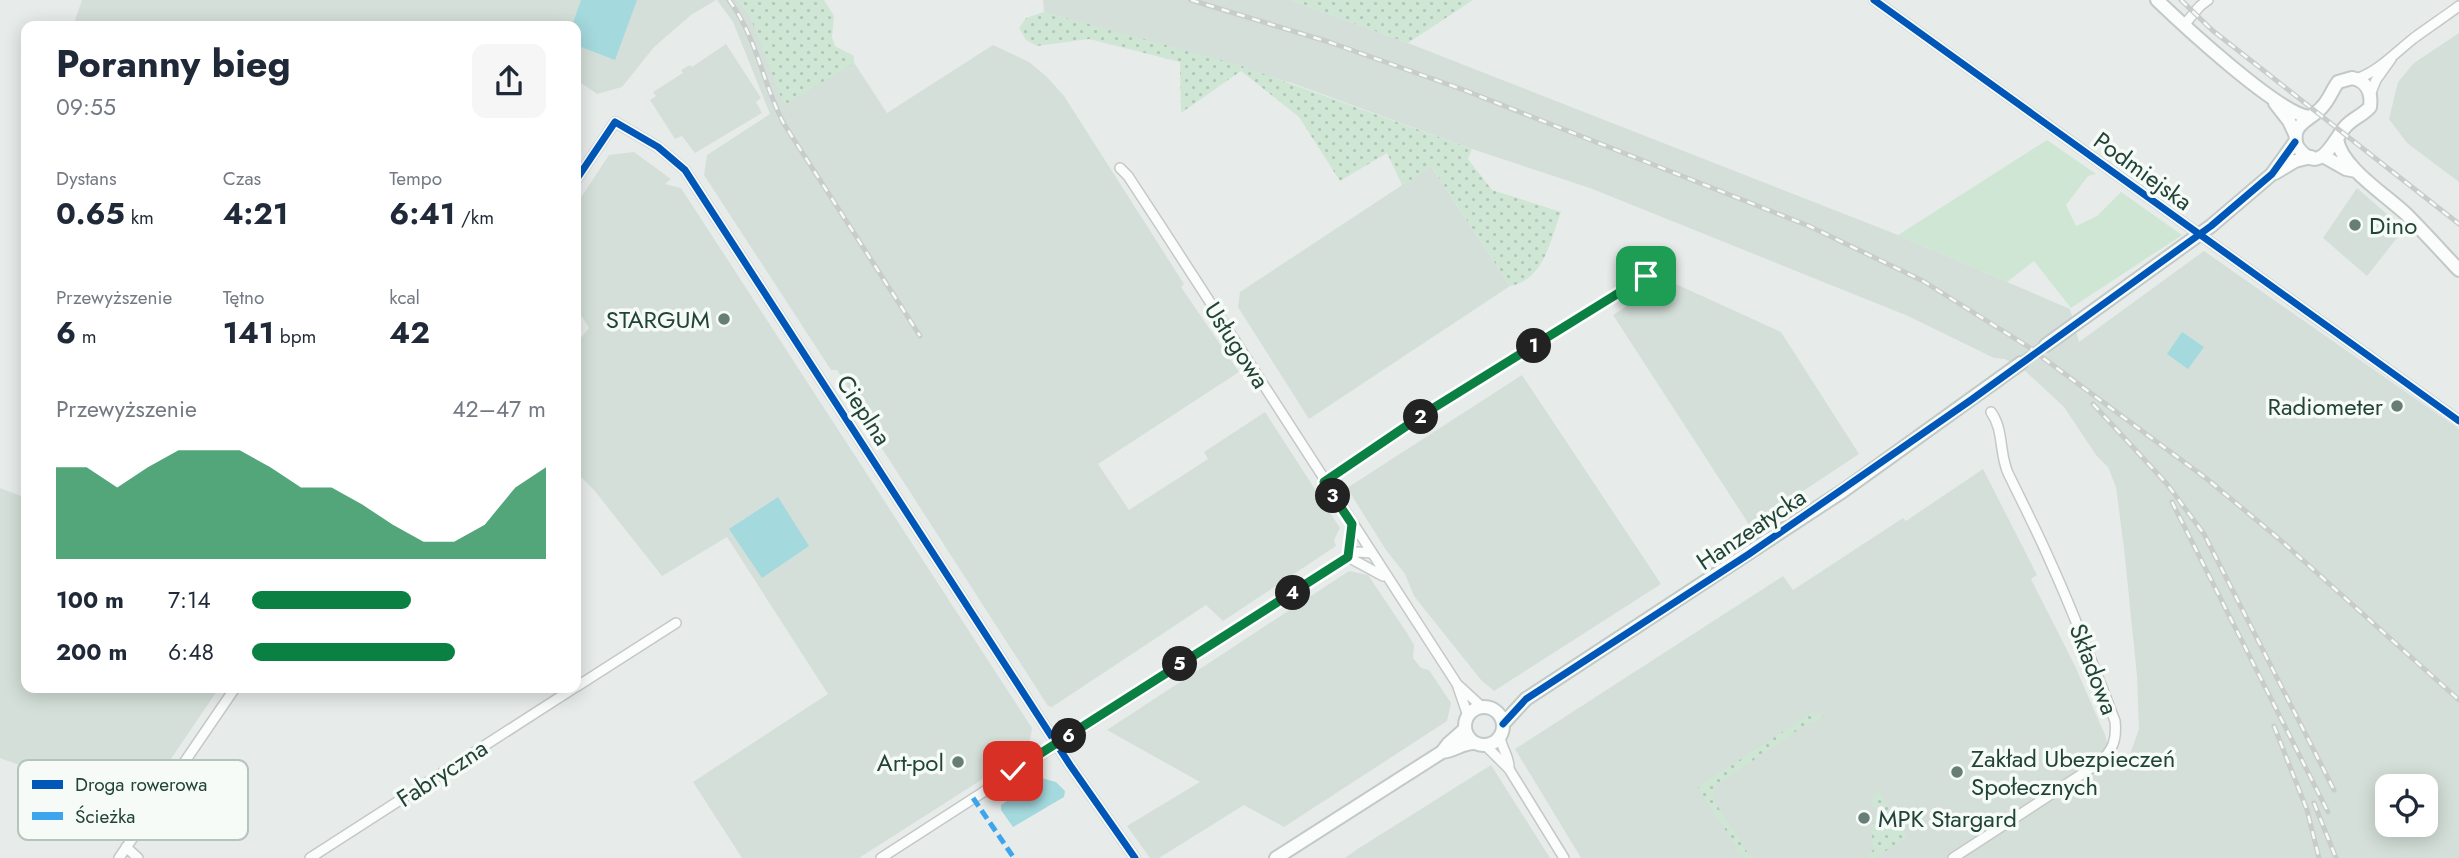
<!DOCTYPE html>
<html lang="pl">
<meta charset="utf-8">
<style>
body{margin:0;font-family:Jost,sans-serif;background:#f6f6f7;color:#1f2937;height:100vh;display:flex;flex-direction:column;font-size:26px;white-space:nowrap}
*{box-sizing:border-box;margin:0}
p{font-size:23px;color:#747a83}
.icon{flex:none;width:38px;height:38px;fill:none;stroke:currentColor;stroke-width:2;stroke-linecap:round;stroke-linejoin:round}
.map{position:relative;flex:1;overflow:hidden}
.sheet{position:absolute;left:21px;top:21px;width:560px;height:672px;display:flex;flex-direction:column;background:#fff;border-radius:14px;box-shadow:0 4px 18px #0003}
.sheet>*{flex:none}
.buttons{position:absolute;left:2375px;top:774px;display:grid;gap:14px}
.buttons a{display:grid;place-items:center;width:63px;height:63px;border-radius:14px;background:#fff;box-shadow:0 4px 18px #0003;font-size:35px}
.pin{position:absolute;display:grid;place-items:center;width:60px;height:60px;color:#fff;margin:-30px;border-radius:14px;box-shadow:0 4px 10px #0006}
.km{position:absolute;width:35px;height:35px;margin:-18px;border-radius:50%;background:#222;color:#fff;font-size:19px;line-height:35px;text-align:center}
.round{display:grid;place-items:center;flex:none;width:74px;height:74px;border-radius:14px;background:#f6f6f7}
.head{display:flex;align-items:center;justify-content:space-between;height:119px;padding:0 35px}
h1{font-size:38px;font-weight:700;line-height:52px}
.figures{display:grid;grid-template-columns:repeat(3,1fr);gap:10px;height:119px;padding:7px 35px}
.figures div{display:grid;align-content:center}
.figures b{font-size:30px;font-weight:700}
.figures small{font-size:19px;font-weight:400}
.figures p{font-size:19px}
.chart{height:196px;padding:14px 35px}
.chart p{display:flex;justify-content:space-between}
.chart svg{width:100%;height:126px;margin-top:7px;fill:#0b8043;opacity:.7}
ul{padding:0 35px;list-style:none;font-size:23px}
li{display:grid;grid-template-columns:112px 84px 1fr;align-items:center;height:52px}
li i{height:18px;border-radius:9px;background:#0b8043}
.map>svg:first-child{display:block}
</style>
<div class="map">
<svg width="2459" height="858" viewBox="0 0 2459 858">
<defs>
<pattern id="grass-dots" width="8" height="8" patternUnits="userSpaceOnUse" patternTransform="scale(1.75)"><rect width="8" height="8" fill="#cfe6d5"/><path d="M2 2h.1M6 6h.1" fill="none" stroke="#b1c6b8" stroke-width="1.8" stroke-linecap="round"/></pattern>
</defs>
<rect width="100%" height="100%" fill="#e7ecea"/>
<path fill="#d4dfd9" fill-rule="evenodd" d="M82,0H716L691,15L654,47L622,87L597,94L581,83L576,89V26H73Z
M717,0H737L749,14L766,54L853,61L887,113L993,45L1029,62L1046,76L1064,96L1184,284L1181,287L1239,372L1098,464L1129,510L1208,459L1204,452L1265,412L1340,528L1334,540L1336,546L1223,621L1206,605L1052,707L1048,706L881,447L889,441L880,427L882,425L878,419L873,421L869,416L867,417L837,370H831L704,175L707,155L770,114L733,22Z
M1043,0H1290L1408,43L1898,235L2070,309L2079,342L2204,251L2459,429V858H1581L1515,749L1783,576L1793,590L1903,518L1906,521L1983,469L2037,575L2031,579L2075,666L2105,735L2114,767L2128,760L2139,729L2137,676L2124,548L2116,487L2108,467L2096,455L2064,407L2023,369L2005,359L1994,358L1908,316L1590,188L1472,149L1292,83L1044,12ZM2387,786H2426V824H2387Z
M2459,33V182L2407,143L2389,119L2398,82L2414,63Z
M726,44L761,98L756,102L762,113L695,153L682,136L675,139L650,100L656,96L653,92L683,73L681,70L690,65L692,67Z
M634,152L671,179L665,184L681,188L1032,728L1028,750L859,858H742L693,782L828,694L727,537L662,576L594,490L576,472V344L589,328L576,307V205L609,155Z
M1431,166L1510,286L1309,419L1238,307L1240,292Z
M2357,188L2404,229L2367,276L2323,238Z
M1667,280L1781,332L1859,454L1750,526L1613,315Z
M1522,375L1661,584L1494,691L1481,680L1414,596L1405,574L1386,550L1347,488Z
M0,488L26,498V688H219L137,809L111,814L50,776L0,758Z
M1349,571L1368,575L1407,633L1414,645L1413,658L1421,668L1429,670L1451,703L1447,721L1284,827L1244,805L1159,858H1150L1127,826L1200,782L1107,730Z
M1491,765L1550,858H1345L1356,850Z"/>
<path fill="url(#grass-dots)" d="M737,0H824L834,16L832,37L835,46L854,56V63L784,105L749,14Z
M1290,0H1473L1408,43Z
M1044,12L1236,64L1472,149L1468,159L1492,190L1561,212C1550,241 1544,280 1510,286L1432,167L1402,185L1387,153L1340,181L1299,117L1241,71L1181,113L1180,62L1089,39L1037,46L1026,40L1019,28L1026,18Z
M1813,712L1816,715L1819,713L1823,717L1812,724L1811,721L1714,787L1713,799L1751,858H1743L1698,787Z
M1879,791L1907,837L1875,858H1870L1868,856L1873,850L1871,824L1881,823L1879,807H1872C1872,799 1873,796 1879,791Z"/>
<path fill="#cfe6d5" d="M2047,140L2096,174L2088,176L2066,205L2076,226L2097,216L2121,192L2182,235L2071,308L2034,261L2007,282L1898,235Z"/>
<path fill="#a4d9de" d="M581,0H637L615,60L576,45V26H572Z
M2182,332L2204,347L2188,369L2167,354Z
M778,497L809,546L762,578L729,529Z
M1041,778L1056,782L1065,791L1064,797L1013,827L1001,810V805Z"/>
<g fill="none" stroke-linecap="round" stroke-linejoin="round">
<path stroke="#bfcac6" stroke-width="12" stroke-dasharray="12 6" stroke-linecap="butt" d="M2021,363L2046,345"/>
<defs>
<path id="street" d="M1874,0L2459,421
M2184,25L2200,6L2208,0
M2356,79C2378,72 2396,52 2414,38C2429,27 2444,17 2459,6
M2370,95L2376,80L2391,59
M1120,168L1128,176L1164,231L1457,684L1468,716
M576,180L615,122L658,147L685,170L1070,765L1135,858
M1324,482L1427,412L1663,266
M1348,557L1383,576
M1348,557L1351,524
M1457,684L1482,707
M576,687L676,623
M1500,736C1501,748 1510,757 1509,769
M1485,745L1509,769L1564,858
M126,847L138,858
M119,858L235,688
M310,858L574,688
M881,858L1348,557L1358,552L1371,553
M1953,858L2099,763C2113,750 2117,740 2115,721C2094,667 2074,613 2050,561C2037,531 2022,502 2008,473C1999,453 2004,430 1991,412"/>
<path id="secondary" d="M2157,0C2183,25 2278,113 2309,117
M2352,78C2367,81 2372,92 2370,107C2363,115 2354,118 2347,125C2334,137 2321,180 2297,146C2290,123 2310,121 2322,107C2329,100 2332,90 2338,82Z
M2275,103L2289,121L2295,134
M2337,139C2341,167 2386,195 2406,214C2424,232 2442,252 2459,270
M2323,156L2346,169L2356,171
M2275,173L2295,161L2311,157
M2046,345L2211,226L2272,174L2295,142
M1465 726a19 19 0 1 1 38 0a19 19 0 1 1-38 0Z
M1503,724L1526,699L1843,491L2021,363
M1442,752C1455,751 1463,742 1475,743
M1276,858L1442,752L1448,744L1465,729"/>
</defs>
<use href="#street" stroke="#c4c9c7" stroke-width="12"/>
<use href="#secondary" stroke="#c2cac7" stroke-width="16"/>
<use href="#street" stroke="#fbfcfc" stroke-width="9"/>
<use href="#secondary" stroke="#fbfcfc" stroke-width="12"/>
<defs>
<path id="rail" d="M729,0C758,40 762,82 784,124L920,336
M1191,0L1329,42L1464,90L1809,226L1923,281L2027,346L2207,479L2278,538L2459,700
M2181,0L2212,30L2459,224
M2093,404L2167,484L2204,534L2334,790
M2172,502L2328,812
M2274,726L2307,810L2319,858
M2314,803L2336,858"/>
</defs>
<use href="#rail" stroke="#c8cdcb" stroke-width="5"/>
<use href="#rail" stroke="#f6fbf8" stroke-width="2.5" stroke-dasharray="8" stroke-linecap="butt"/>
<path stroke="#3ea4ec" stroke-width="5" stroke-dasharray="10 5" stroke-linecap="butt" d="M973,798L1014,858"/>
<defs>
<path id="cycleway" d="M1874,0L2459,421
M576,180L615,122L658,147L685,170L1070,765L1135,858
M1503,724L1526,699L1749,554L1971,400L2211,226L2272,174L2295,142"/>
</defs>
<use href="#cycleway" stroke="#f6fbf8" stroke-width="11"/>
<use href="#cycleway" stroke="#0057b8" stroke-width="7"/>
</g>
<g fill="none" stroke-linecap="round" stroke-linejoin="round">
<defs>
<path id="route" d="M1013,771L1348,557L1352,524L1324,482L1427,412L1646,276"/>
</defs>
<use href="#route" stroke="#fff" stroke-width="14"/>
<use href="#route" stroke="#0b8043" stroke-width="9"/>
</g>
<g fill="#667e76" stroke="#f6fbf8" stroke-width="2.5">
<circle cx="2355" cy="225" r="7"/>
<circle cx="724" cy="319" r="7"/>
<circle cx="2397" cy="406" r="7"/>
<circle cx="958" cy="762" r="7"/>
<circle cx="1957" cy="772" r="7"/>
<circle cx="1864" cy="818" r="7"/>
</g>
<g text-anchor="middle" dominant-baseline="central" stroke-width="7" stroke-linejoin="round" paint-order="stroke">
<g font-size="24" fill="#214338" stroke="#f6fbf8">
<text transform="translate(2143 171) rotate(36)">Podmiejska</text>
<text transform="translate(1237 345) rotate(57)">Usługowa</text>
<text transform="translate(864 410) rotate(57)">Cieplna</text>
<text transform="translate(1751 529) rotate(-34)">Hanzeatycka</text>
<text transform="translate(2094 669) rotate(69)">Składowa</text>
<text transform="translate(442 773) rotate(-33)">Fabryczna</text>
</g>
<g font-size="24" fill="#214338" stroke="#f6fbf8" text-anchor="start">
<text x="2369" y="225">Dino</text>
<text x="710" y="319" text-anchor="end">STARGUM</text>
<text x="2383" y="406" text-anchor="end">Radiometer</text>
<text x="1971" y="758">Zakład Ubezpieczeń<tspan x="1971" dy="28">Społecznych</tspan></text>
<text x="944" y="762" text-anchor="end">Art-pol</text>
<text x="1878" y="818">MPK Stargard</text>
</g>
</g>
<rect x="18" y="760" width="230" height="80" rx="10" fill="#f6fbf8" stroke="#b6c4be" stroke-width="2"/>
<rect x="32" y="780" width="31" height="9" fill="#0057b8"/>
<rect x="32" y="812" width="31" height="8" fill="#3ea4ec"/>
<g font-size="19" fill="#214338">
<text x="75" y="791">Droga rowerowa</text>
<text x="75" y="823">Ścieżka</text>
</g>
</svg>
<div class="buttons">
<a><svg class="icon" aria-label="locate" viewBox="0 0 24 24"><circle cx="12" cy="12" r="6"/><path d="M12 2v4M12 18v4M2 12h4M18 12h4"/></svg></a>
</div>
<div class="pin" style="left:1646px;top:276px;background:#1e9e55"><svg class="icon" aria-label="arrive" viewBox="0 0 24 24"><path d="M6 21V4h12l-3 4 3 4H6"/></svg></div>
<div class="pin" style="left:1013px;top:771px;background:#d93025"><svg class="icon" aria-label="check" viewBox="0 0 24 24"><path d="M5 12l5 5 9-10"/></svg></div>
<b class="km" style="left:1534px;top:346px">1</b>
<b class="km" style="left:1421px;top:417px">2</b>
<b class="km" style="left:1333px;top:496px">3</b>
<b class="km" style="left:1293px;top:593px">4</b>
<b class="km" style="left:1180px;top:664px">5</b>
<b class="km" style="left:1069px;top:736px">6</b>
<section class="sheet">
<div class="head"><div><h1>Poranny bieg</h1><p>09:55</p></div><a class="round"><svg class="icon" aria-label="share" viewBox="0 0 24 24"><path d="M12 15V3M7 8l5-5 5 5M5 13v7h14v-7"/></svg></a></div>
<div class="figures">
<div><p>Dystans</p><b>0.65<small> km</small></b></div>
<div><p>Czas</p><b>4:21</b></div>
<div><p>Tempo</p><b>6:41<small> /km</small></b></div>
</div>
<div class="figures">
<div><p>Przewyższenie</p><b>6<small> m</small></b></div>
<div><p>Tętno</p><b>141<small> bpm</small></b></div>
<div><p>kcal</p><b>42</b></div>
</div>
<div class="chart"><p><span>Przewyższenie</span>42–47 m</p>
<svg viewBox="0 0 160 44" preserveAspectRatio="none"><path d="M0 44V12L10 12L20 19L30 12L40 6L50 6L60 6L70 12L80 19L90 19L100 25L110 32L120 38L130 38L140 32L150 19L160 12V44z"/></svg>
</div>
<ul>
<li><b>100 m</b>7:14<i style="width:54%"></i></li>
<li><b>200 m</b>6:48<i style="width:69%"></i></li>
</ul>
</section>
</div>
